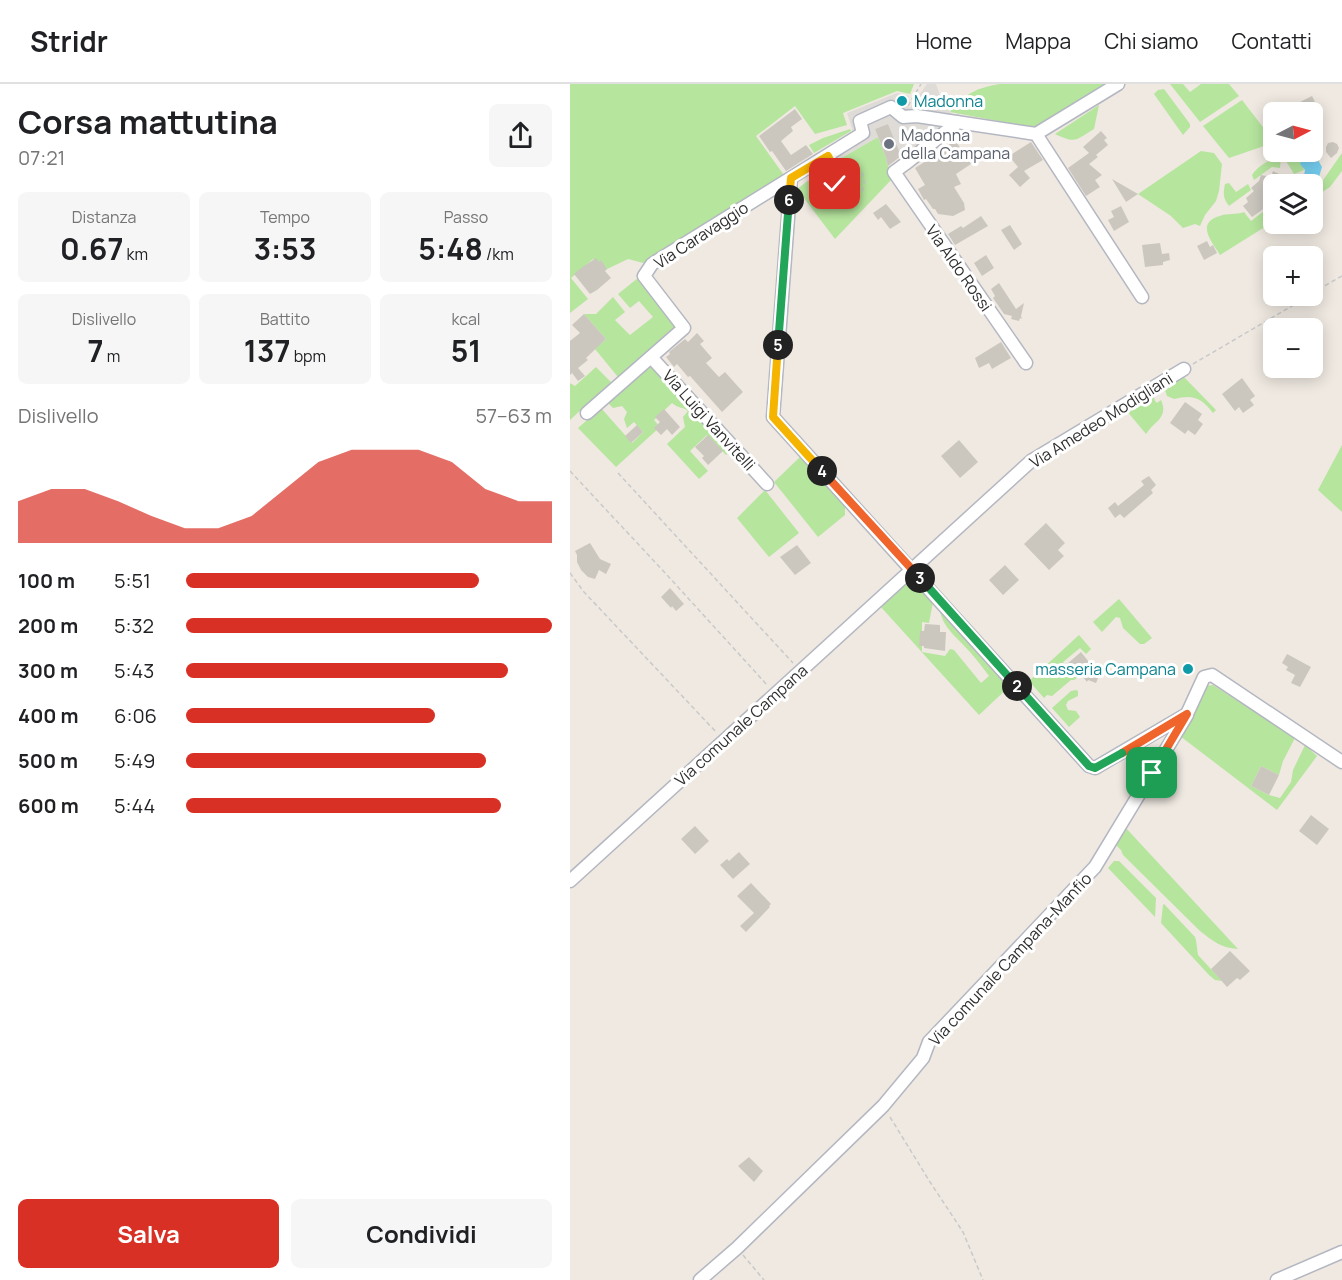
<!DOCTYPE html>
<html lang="it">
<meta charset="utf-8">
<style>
body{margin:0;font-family:Manrope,sans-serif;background:#f6f6f6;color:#202124;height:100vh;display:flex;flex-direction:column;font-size:22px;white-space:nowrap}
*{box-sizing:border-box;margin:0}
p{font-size:20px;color:#757577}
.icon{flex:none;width:33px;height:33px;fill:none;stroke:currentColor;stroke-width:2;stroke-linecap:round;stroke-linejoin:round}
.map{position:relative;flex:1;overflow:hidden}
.side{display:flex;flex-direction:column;background:#fff;width:570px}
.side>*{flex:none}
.needle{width:39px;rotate:84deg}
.buttons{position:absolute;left:693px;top:18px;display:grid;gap:12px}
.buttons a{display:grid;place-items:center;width:60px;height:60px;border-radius:9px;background:#fff;box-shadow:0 3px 15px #0003;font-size:30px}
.pin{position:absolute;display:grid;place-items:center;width:51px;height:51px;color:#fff;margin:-26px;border-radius:12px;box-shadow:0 3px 9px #0006}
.km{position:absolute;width:30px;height:30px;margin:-15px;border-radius:50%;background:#222;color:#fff;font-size:16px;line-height:30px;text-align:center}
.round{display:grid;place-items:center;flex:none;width:63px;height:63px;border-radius:9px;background:#f6f6f6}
.headline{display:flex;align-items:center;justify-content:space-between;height:102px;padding:0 18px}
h1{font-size:33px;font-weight:700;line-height:45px}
.figures{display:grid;grid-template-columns:repeat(3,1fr);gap:9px;height:102px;padding:6px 18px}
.figures div{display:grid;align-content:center;border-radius:9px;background:#f6f6f6;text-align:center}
.figures b{font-size:30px;font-weight:700}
.figures small{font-size:16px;font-weight:400}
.figures p{font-size:16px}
.chart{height:168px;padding:12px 18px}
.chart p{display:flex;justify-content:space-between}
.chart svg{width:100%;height:108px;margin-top:6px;fill:#d93025;opacity:.7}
.action{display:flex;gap:12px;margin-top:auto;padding:12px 18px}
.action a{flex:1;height:69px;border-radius:9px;background:#d93025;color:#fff;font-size:24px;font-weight:700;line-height:69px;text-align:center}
.action a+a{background:#f6f6f6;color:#202124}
ul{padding:0 18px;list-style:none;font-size:20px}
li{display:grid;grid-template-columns:96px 72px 1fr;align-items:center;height:45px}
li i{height:15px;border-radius:8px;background:#d93025}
header{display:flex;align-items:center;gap:36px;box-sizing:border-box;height:84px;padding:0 30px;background:#fff;border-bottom:2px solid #e0e0e0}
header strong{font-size:28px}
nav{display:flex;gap:33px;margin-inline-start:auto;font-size:21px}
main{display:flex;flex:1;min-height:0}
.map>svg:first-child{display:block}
</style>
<header>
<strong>Stridr</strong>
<nav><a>Home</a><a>Mappa</a><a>Chi siamo</a><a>Contatti</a></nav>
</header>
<main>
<section class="side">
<div class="headline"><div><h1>Corsa mattutina</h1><p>07:21</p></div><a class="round"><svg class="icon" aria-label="share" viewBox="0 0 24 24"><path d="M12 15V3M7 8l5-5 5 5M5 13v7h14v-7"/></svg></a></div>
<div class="figures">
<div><p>Distanza</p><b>0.67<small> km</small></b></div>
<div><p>Tempo</p><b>3:53</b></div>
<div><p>Passo</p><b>5:48<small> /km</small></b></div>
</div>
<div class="figures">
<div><p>Dislivello</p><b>7<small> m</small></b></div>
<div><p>Battito</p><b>137<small> bpm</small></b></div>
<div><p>kcal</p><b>51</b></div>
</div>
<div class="chart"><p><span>Dislivello</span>57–63 m</p>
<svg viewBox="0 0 160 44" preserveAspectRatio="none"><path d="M0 44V27L10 22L20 22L30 27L40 33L50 38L60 38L70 33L80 22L90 11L100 6L110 6L120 6L130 11L140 22L150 27L160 27V44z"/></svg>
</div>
<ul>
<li><b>100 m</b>5:51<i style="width:80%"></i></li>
<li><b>200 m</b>5:32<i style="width:100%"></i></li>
<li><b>300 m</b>5:43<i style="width:88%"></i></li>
<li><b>400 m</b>6:06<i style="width:68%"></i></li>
<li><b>500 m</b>5:49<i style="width:82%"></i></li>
<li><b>600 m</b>5:44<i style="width:86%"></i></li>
</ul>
<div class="action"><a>Salva</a><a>Condividi</a></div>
</section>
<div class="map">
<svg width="772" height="1196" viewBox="0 0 772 1196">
<rect width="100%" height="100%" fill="#efe9e1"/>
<path fill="#b6e59e" d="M0,0H344L340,10L327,7L273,29L277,41L245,50L225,22L186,52L216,94L77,180L58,175L33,187L23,175L1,194L18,215L0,229Z
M430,0H536L466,44L380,28C396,9 406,4 430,0Z
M600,0H613L620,8L631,0H659L669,12L630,38Z
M594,5L620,40V43L613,51L584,10L588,6Z
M672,16L703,56V59L659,74L633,42Z
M529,21L524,45C506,56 506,60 485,50Z
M280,45L281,47L244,69L239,61L253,54Z
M308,53L317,76L316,77L319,84L317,87L321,96L265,155L227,105L259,81Z
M631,67L644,69L652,80L649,107L646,117L635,131L630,142L625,140L613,144L601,132L568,110Z
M716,68H734L733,73L730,76L734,86L724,90L716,77L714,69Z
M772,69V87L760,103L743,114V102H746L751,99Z
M708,72L711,73L710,84L702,83L684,96L682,91C688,82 698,77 708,72Z
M659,99L666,108L678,100L681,106L659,122C653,114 653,110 655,100Z
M703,120V138L650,171C642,158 625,139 650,132C657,129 666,131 674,128L681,137Z
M68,194L107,241L48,293L25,265L36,255L14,230H26L43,213L55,228L45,236L60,251L83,233L69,217L60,224L48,210Z
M81,279L160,368L156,371L137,351L120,367L138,387L129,395L97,360L115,343L113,333L118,327C113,323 107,324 102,319L84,336L90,343L46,383L8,344L31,324L62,359L73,348L64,338L57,344L54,335L57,328L52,322L43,324L37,318Z
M26,283L41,298L0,336V299L5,302Z
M613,292L646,326L643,329C632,314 623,310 604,315L597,312L595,306L596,303Z
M580,313H584L585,317L587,319L591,316C599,334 584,337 576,350L556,326Z
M772,361V428L748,406Z
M231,372L275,422V431L248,453L204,398Z
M195,406L229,449L199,473L167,434Z
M341,494L363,518L359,539L352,538V568L375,572L380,565L384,566L411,599L419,592C413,584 407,576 400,568C390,556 370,542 370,524L442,600L409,631L310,522Z
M549,515L582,554L574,560H570L553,544L550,534L546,533L532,548L523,538Z
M509,551L521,565L516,570L510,564L493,578L507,594L504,596H501L482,612L477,611L474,614L459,597Z
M643,601L725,654L713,677L709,691L691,682L681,702L699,711L710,714L721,698L723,686L735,661L747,672L707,726L610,652L635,602Z
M506,606L508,607V612L498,617L496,621L498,626L506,627L510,633L499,643L482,624L501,607Z
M555,743L668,865C651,864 643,857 630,847L553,771L551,766L545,760Z
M544,777H549L586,814L585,833L540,786L538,784Z
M594,820L625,853L626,856L628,871L652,897L645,896L639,891L591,839L593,821Z"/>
<path fill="#dfdcd8" d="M357,0H366L372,17L380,28L393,43L373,57L333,78L318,40L305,45L308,53L264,78L262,72L300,51L283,48L277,29L327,9L339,12L334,20L340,24Z"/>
<path fill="#75cff0" d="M738,73L748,76L752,83L748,96L743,100L736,97L734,92L735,86L730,80L732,74Z"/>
<path fill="#cbc7bf" d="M742,12L752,32L749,34L752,41L742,45V28H710Z
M225,25L232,35L221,43L223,47L211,57L221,71L236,61L243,70L216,87L202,67L200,68L189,52Z
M318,40L331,72L318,82L316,76H317L305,45Z
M531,47L537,54L534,56L538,61L526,71L528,73L519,80L532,91L525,96L530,103L516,112L498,84L519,69L513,63Z
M385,56L401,80L386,90L391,100L384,103L394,119L395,126L383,132L368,130L365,125H363L356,115L354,116L348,105L355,101L345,84L378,63L377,62Z
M461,58L473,76L454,87L460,94L450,103L439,91L448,83L439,72Z
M763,58L767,60L769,64L767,69L761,74L756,68V63L758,59Z
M703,87L717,94L716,95L719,96V100H704V114L697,119L699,121L682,133L673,122L678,118L676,114L684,107L681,104L689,97L691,91L701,93Z
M542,95L568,110L556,118Z
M316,120L331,138L320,145L311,133L308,136L303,129Z
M551,122L559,138L544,147L538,136L544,133L541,127Z
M411,132L418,142L385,161L378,150L391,142L393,144Z
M440,141L452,160L444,166L431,146Z
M637,157L640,163L643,161L647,169L634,176L627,162Z
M590,159L592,170L599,169L600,176L593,178V181L575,183L572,161Z
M416,171L424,184L412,192L404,179Z
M26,174L29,178L31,176L37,185L35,187L41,194L27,206L20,210L4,190L11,184Z
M429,199L446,225L454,219L451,232L452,235L450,234L449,237L441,235L442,232L434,230L423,214L425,212L421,205Z
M14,230L36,255L16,274L18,276L8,284L15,292L8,297L2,289L0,291V257L10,249L2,241Z
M127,249L134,257L130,260L142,274L136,279L149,293L155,288L173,308L152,328L120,292L118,293L107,280L104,283L96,273L100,270L99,268L115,255L118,258Z
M431,258L441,274L422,285L419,279L409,284L405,274Z
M672,294L685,312L680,316L684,321L673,329L669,323L665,327L652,310Z
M615,318L632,330L628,336L633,340L625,351L618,346L615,350L600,339Z
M94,325L110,343L102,351L97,345L91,351L84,344L90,338L85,333Z
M67,341L73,348L61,359L55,352Z
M138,351L153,367L138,381L132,374L134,372L125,363Z
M389,356L408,378L390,394L371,372Z
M579,392L586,401L581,406L583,409L554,434L550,430L545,434L538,424L545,418L548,422L574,401L571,397Z
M476,439L495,459L488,466L494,472L479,486L454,460Z
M20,459L30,475L41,480L36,490L29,486L25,495L18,493L11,486L7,478V471L5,467Z
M227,461L241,479L225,491L210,473Z
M435,481L449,496L433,511L419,496Z
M100,504L114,520L106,527L102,522L101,524L91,513Z
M355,540L370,541V548H376L375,567L354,564V562H349L350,547H354Z
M511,568L523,583L520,589L529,592L526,599L518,596L517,598L505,583L502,585L497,580Z
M717,570L741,583L730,603L721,599L725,591L716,586L718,583L712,579Z
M691,682L709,691L699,711L681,702Z
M741,731L759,745L747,761L729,747Z
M125,742L139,757L125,770L111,755Z
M169,768L180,780L163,795L150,781L157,775L159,777Z
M181,799L201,820L199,822L200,823L176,848L170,842L184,829L167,812Z
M660,867L680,887L670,896L667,894L657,903L641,885Z
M179,1073L193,1087L184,1098L168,1082Z"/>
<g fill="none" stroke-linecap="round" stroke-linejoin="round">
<defs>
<path id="minor" d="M388,38L335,80L324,88L456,279
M466,50L572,213
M221,94L203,333L519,682L525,684L617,630L634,593L642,591L772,678
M81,273L197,400
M17,329L114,244L74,192L82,180L293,49L290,37L321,23L333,33L347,32L466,50L548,0
M0,797L461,377L614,285
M130,1196L167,1164L313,1022L353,974L359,958L525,783L617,631
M707,1196L772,1168"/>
</defs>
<use href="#minor" stroke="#b4b7c1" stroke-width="15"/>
<path stroke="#c9c9c9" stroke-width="1.5" stroke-dasharray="4.5 3" stroke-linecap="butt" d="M338,22L351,0
M263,80L268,92L265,100C270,110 282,110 292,108C296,100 295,91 288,84L284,85L281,92L274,94L268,92
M742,209L772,192
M623,280L739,212
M0,387L97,491L198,602
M48,389L223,579
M0,489L14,508L147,649
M320,1033L360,1098L393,1148L413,1196
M173,1171L194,1196"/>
<use href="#minor" stroke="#fff" stroke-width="12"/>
</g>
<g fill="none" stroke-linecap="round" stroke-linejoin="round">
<defs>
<path id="split-1" d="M552,669L617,630L582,689"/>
<path id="split-2" d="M447,602L519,682L525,684L552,669"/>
<path id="split-3" d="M350,494L447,602"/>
<path id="split-4" d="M252,387L350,494"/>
<path id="split-5" d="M208,261L203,333L252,387"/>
<path id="split-6" d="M208,261L219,116"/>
<path id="split-7" d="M219,116L221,94L258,72L268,92L265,100"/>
</defs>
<use href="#split-1" stroke="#fff" stroke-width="12"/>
<use href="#split-2" stroke="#fff" stroke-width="12"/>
<use href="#split-3" stroke="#fff" stroke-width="12"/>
<use href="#split-4" stroke="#fff" stroke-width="12"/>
<use href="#split-5" stroke="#fff" stroke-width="12"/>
<use href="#split-6" stroke="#fff" stroke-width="12"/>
<use href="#split-7" stroke="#fff" stroke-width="12"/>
<use href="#split-1" stroke="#f0652b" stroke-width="8"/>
<use href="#split-2" stroke="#22a559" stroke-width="8"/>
<use href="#split-3" stroke="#22a559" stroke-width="8"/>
<use href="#split-4" stroke="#f0652b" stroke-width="8"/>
<use href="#split-5" stroke="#f5b400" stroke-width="8"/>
<use href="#split-6" stroke="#22a559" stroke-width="8"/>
<use href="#split-7" stroke="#f5b400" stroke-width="8"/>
</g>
<g fill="#0f9aa8" stroke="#fff" stroke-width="2">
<circle cx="332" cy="17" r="6"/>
<circle cx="618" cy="585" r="6"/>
</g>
<circle fill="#6b7280" stroke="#fff" stroke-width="2" cx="319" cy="60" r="6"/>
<g text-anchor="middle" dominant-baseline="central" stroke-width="6" stroke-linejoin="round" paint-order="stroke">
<g font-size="16" fill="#0d838f" stroke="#fff" text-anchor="start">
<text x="344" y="17">Madonna</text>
<text x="606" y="585" text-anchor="end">masseria Campana</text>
</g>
<g font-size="16" fill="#5b616d" stroke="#fff" text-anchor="start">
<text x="331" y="51">Madonna<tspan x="331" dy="18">della Campana</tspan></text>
</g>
<g font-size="16" fill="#2e2e2e" stroke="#fff">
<text transform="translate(131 151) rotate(-33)">Via Caravaggio</text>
<text transform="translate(389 184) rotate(55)">Via Aldo Rossi</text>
<text transform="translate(139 336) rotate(48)">Via Luigi Vanvitelli</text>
<text transform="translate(531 336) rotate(-32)">Via Amedeo Modigliani</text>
<text transform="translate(171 641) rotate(-42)">Via comunale Campana</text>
<text transform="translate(440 875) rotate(-47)">Via comunale Campana-Manfio</text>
</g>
</g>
</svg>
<div class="buttons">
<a><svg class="needle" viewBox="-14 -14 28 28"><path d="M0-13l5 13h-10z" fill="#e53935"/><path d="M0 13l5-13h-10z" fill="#757577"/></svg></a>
<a><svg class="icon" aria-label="layers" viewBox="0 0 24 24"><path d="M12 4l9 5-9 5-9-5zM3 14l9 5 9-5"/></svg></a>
<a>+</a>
<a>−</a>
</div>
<div class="pin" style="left:582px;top:689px;background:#1e9e55"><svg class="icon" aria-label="arrive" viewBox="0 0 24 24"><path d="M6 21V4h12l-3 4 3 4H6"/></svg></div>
<div class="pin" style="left:265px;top:100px;background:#d93025"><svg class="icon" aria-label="check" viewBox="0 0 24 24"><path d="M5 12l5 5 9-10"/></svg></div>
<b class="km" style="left:447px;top:602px">2</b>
<b class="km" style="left:350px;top:494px">3</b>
<b class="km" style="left:252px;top:387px">4</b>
<b class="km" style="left:208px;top:261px">5</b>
<b class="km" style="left:219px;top:116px">6</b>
</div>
</main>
